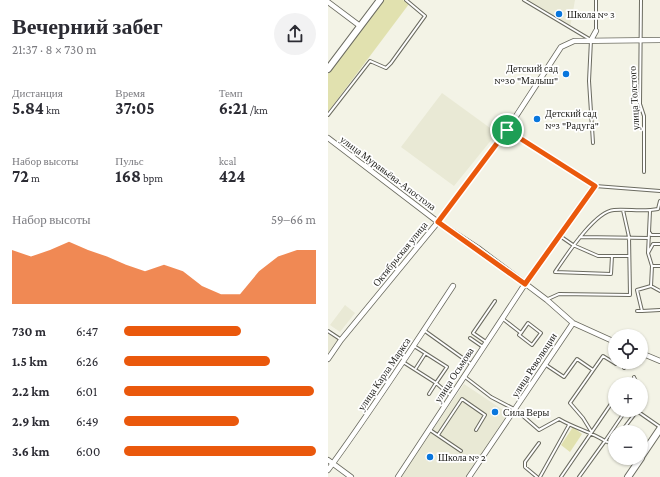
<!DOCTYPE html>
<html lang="ru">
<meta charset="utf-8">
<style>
body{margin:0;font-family:"Crimson Pro",serif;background:#f2f2f3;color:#2b2b33;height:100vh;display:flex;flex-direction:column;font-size:15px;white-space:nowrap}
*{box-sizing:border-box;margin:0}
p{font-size:13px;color:#7c7c81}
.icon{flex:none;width:22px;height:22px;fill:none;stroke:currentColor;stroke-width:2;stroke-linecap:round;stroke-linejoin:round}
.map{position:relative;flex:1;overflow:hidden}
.side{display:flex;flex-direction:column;background:#fff;width:328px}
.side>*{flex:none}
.tools{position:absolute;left:280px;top:329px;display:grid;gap:8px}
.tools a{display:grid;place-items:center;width:40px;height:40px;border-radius:50%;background:#fff;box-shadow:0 1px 3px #0004;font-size:20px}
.pin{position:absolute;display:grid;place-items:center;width:34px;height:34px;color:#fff;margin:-17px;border:2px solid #fff;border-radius:50%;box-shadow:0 1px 4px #0007}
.round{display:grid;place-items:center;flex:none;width:42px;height:42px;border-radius:21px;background:#f2f2f3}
.overview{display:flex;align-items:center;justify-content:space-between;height:68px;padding:0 12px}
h1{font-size:22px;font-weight:700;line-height:30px}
.figures{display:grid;grid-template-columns:repeat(3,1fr);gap:6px;height:68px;padding:4px 12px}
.figures div{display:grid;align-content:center}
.figures b{font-size:17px;font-weight:700}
.figures small{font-size:11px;font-weight:400}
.figures p{font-size:11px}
.chart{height:112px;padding:8px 12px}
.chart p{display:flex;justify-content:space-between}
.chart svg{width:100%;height:72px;margin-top:4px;fill:#ea580c;opacity:.7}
ul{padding:0 12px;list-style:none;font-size:13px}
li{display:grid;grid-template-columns:64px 48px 1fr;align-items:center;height:30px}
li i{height:10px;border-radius:5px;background:#ea580c}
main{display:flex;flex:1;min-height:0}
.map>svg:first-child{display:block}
</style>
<main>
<section class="side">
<div class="overview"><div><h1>Вечерний забег</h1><p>21:37 · 8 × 730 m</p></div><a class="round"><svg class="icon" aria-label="share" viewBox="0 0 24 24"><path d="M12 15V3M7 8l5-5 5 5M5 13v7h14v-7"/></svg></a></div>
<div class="figures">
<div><p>Дистанция</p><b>5.84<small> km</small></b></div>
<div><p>Время</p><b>37:05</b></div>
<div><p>Темп</p><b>6:21<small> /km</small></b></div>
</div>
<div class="figures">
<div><p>Набор высоты</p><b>72<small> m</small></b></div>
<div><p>Пульс</p><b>168<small> bpm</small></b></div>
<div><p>kcal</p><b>424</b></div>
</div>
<div class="chart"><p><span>Набор высоты</span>59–66 m</p>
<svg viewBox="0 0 160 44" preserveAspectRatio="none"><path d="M0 44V11L10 15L20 11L30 6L40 11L50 15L60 20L70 24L80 20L90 24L100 33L110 38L120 38L130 24L140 15L150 11L160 11V44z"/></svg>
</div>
<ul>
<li><b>730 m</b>6:47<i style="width:61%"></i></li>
<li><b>1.5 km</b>6:26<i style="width:76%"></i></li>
<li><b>2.2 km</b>6:01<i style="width:99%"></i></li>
<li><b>2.9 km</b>6:49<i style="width:60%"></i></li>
<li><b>3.6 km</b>6:00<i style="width:100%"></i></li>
</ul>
</section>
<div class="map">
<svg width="332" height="477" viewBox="0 0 332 477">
<rect width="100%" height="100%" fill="#f3f3e6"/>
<path fill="#e9e9d5" d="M193,0H247L242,28Z
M114,93L169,133L126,186L73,147Z
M17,305L27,313L12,332L2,325Z
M0,332L11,340L0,356Z
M136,384L181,414L138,477H72Z"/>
<path fill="#e1e1af" d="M56,0H75L81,4L0,112V74Z
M245,427L254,434L242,452L233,445Z"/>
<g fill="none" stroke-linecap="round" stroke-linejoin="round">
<defs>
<path id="service" d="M196,0L263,40L261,81L265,143
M313,0L312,104L316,116V172
M268,31V0
M0,115L42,61L58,68L63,63L97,16L78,0
M180,131L267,186L332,191
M322,211L320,253L325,244H332
M322,233L323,235H332
M232,236L245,245L270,256H301
M252,237L321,238
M320,253L324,266L323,286
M284,256L283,274L227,272C238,256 267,211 286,210C301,209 315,212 330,209L332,201
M324,266H332
M332,291L323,286L309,290L314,311L332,310
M220,299L231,294L302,295L301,237L295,210
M309,311H314
M175,319L193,333L200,323L213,333L204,345L191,335L193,333
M0,331L12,339
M97,331L143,364
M142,338L155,347
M158,342L145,333L167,301
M86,346L119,367L108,383L123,396
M75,362L108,383L101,394
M218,365L236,377L249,359L265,370
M88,368L97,354
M296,368L299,364
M137,377L163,397L188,410L211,430L231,419C246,428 263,432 277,441L251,477
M306,377L309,384
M313,392V403
M309,411L332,427
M102,430L133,451
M263,431L255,418L242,403L275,356L288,364L289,362
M293,432L309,411
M110,435L134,399L157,415L148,430
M287,439L284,444L277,441L298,410
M209,477L197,467V462L211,443
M212,477L241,425
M233,477L287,398"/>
<path id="minor" d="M0,2L32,26
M263,40L268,31
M0,138L110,222L150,248L219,300L245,323L287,342
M313,353L332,361
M0,359L13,340L110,222L179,130L233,47L246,41L332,40
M0,460L23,477
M0,470C44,410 84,348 125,286
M70,477L197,284L267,186
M141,477L245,323"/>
<path id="secondary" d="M0,69L52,0
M313,457L332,429
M300,477L313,458"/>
</defs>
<use href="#service" stroke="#6b6b60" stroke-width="4"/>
<use href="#minor" stroke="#6b6b60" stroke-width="6"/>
<use href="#secondary" stroke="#6b6b60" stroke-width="8"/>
<use href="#service" stroke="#fff" stroke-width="2"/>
<use href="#minor" stroke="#fff" stroke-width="4.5"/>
<use href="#secondary" stroke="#fff" stroke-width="6"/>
</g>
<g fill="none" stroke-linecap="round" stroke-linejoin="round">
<defs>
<path id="route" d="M179,130L267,186L197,284L110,222Z"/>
</defs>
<use href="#route" stroke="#fff" stroke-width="8"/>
<use href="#route" stroke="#ea580c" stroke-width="5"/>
</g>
<g fill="#0876dd" stroke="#fff" stroke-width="1.5">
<circle cx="231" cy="14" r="4"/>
<circle cx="238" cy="74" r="4"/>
<circle cx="209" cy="119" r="4"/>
<circle cx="167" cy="412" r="4"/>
<circle cx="102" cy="457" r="4"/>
</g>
<g text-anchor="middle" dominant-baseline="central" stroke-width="3.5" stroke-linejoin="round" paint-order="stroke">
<g font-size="10" fill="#23231f" stroke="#fff" text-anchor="start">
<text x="239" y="14">Школа № 3</text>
<text x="230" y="68" text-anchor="end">Детский сад<tspan x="230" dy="12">№30 "Малыш"</tspan></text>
<text x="217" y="113">Детский сад<tspan x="217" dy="12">№3 "Радуга"</tspan></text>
<text x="175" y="412">Сила Веры</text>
<text x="110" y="457">Школа № 2</text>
</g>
<g font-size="10" fill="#23231f" stroke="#fff">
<text transform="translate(306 98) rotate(-93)">улица Толстого</text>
<text transform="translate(60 173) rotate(37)">улица Муравьёва-Апостола</text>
<text transform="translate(72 254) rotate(-51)">Октябрьская улица</text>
<text transform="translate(206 365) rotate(-57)">улица Революции</text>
<text transform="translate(56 374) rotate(-56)">улица Карла Маркса</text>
<text transform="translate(126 375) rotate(-57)">улица Осьмова</text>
</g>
</g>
</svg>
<div class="tools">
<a><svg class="icon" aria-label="locate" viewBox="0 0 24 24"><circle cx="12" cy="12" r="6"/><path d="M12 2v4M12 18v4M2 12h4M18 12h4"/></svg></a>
<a>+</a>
<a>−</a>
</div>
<div class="pin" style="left:179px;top:130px;background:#1e9e55"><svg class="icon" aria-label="arrive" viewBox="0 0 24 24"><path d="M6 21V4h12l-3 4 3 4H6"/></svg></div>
</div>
</main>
